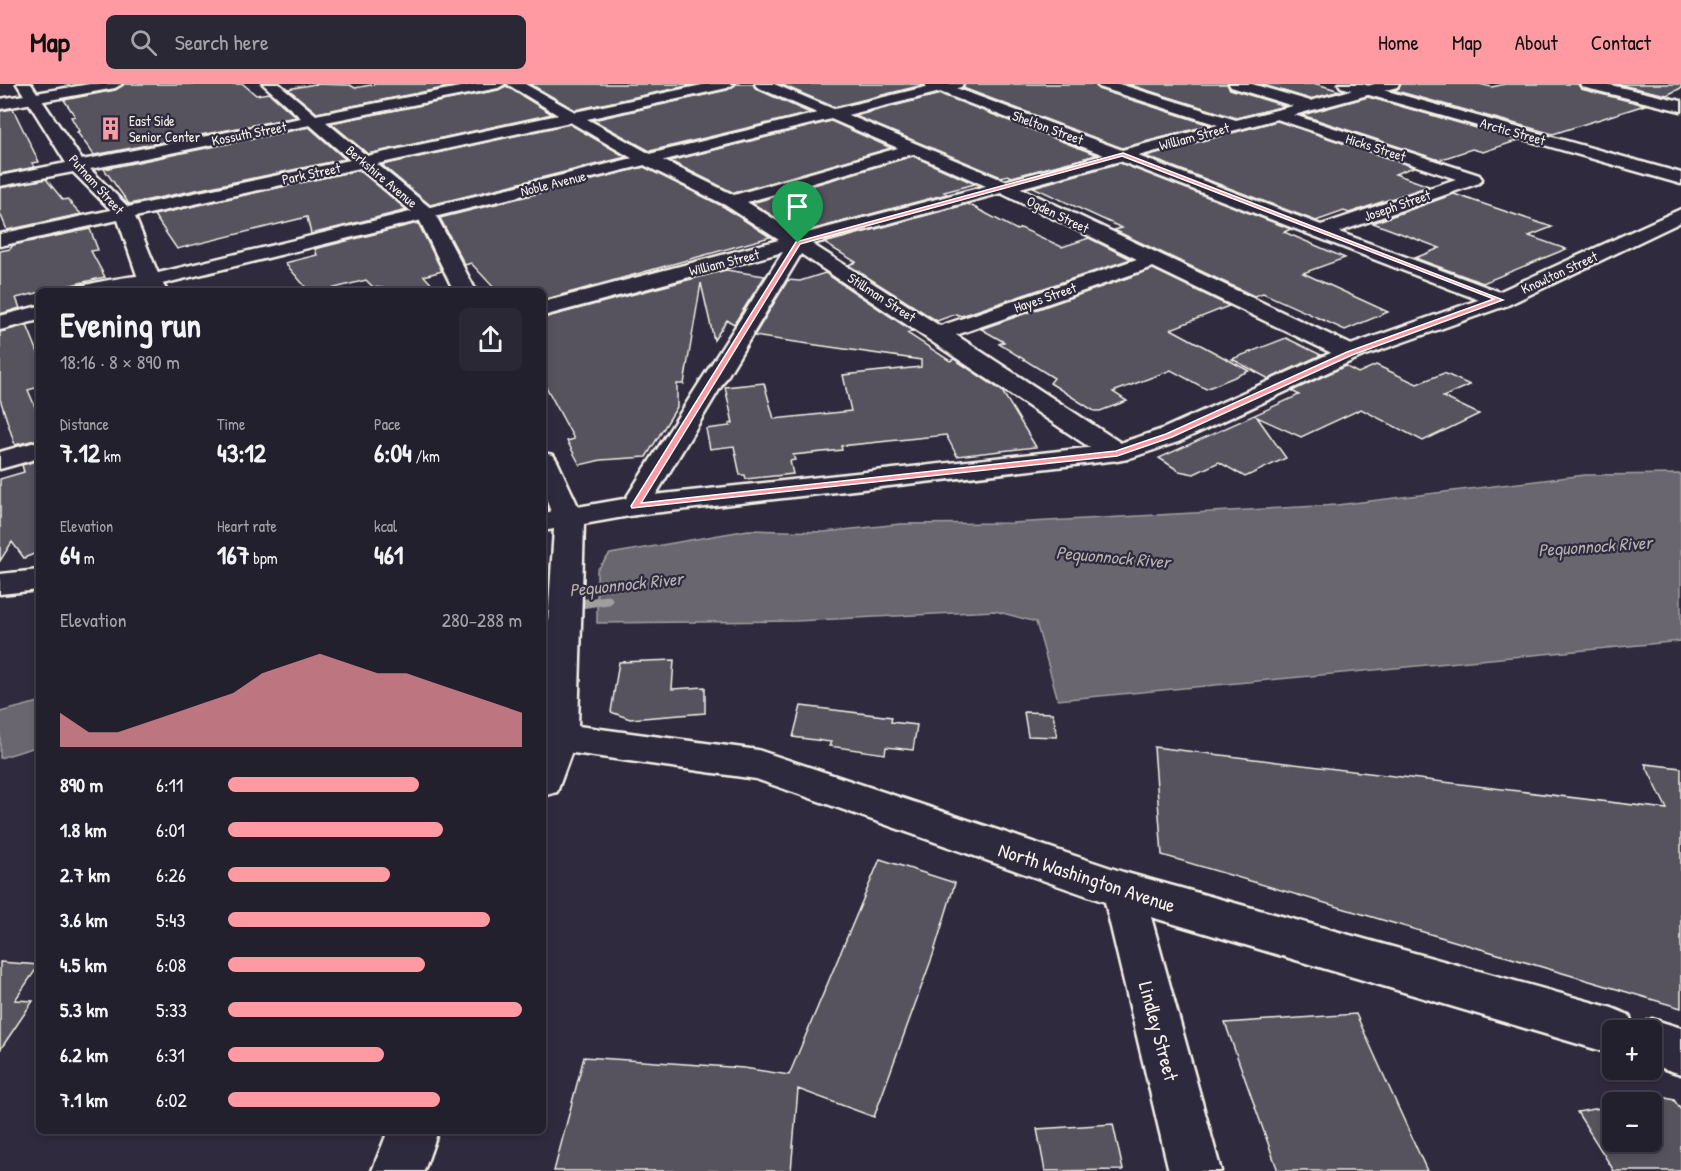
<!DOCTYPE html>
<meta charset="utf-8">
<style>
body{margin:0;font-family:"Patrick Hand",sans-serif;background:#2b2836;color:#f1f3f6;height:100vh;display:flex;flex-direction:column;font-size:22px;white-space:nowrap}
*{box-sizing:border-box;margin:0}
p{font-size:20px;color:#a3a3aa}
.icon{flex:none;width:33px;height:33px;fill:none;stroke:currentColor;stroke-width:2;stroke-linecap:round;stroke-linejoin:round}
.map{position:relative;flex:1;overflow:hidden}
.panel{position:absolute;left:36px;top:204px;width:510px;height:846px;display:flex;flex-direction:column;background:#23202e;border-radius:9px;box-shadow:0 3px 9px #0003,0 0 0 2px #403e4a}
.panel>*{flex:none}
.fabs{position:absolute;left:1602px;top:936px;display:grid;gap:12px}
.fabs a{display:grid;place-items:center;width:60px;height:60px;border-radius:9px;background:#23202e;box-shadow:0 3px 9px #0003,0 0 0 2px #403e4a;font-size:30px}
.pin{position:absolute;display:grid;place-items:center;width:51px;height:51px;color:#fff;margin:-62px -26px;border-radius:50% 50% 50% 0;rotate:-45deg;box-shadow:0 0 6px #0007}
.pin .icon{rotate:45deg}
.round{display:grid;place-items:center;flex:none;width:63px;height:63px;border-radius:9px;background:#2b2836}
.head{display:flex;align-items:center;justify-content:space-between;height:102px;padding:0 24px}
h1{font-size:33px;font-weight:700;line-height:45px}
.stats{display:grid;grid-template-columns:repeat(3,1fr);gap:9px;height:102px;padding:6px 24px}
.stats div{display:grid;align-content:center}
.stats b{font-size:26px;font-weight:700}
.stats small{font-size:16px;font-weight:400}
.stats p{font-size:16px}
.chart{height:168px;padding:12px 24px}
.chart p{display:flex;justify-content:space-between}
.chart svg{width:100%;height:108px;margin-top:6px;fill:#ff9aa2;opacity:.7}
ul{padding:0 24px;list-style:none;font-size:20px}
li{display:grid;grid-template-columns:96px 72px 1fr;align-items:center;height:45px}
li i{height:15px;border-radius:8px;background:#ff9aa2}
header{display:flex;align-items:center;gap:36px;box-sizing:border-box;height:84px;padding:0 30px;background:#ff9aa2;color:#111}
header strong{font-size:28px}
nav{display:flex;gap:33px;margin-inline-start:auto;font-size:21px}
.search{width:420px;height:54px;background:#2b2836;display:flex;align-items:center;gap:15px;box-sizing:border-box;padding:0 21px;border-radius:9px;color:#a3a3aa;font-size:22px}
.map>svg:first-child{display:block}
</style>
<header>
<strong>Map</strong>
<div class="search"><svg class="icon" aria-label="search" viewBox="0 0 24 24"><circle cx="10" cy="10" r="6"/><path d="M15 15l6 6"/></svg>Search here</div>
<nav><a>Home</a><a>Map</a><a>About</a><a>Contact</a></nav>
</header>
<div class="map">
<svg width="1681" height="1087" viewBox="0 0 1681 1087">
<rect width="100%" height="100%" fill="#2f2a3d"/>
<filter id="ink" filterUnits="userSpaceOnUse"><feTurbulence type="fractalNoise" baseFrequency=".0167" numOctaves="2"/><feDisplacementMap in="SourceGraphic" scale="12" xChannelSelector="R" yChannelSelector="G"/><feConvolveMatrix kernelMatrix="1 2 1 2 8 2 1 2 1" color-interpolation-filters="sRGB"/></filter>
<g filter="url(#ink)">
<path fill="#6a6670" stroke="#a19ea0" stroke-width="1.5" d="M1681,390V557L1058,616L1036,538L995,527L796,537L597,539V486L610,470L748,446L824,448L900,440L1012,439L1337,421L1585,391Z
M39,618V662L0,674V628Z"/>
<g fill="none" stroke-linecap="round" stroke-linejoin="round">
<path stroke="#a19ea0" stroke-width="9" d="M573,521L608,516"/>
</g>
<path fill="#56525f" stroke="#f4f1e8" stroke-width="1.5" d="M124,0H243L256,11L269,9L296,33L94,71L77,48L79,47L71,33L75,32L64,16L115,6Z
M315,0L350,1L355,4L376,0H463L317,29L288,5Z
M530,0H696L575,26Z
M736,0H753L756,5L810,29L650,67L593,36L727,6Z
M780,0H923V1L834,23Z
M965,0H1095L1098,5L1210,41L1122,64L963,4Z
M1127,0H1227L1230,5L1285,22L1236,34Z
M1260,0H1317L1340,7L1310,15Z
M1401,0H1479L1492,3L1505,0H1578L1581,5L1645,21L1553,50L1393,6L1399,4Z
M1616,0H1681V4L1667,11Z
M506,2L552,30L368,70L331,39L498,6Z
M940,10L1097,71L1012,93L1008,91L1001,93L855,32Z
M1368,13L1519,56L1483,68L1472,65L1439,76L1302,31Z
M13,25L39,78L32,79L35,83L0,90V27Z
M831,37L891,64L734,109L670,77Z
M1277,37L1414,83L1395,90L1429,102L1349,129L1344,127L1316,137L1145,72Z
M570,40L626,73L430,121L382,81Z
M309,43L345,75L129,120L104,85Z
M913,72L975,100L944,108L947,110L803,148L795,146L752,119Z
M1120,79L1291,145L1284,148L1345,174L1303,189L1388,228L1345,246L1263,209L1254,212L1114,146L1122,144L1033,103Z
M644,83L724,123L770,153L543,216V207H497L471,179L465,181L440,134Z
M359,86L407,126L311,150L307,133L177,165L154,131Z
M46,95L63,116L67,115L81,130L7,146L0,129V104Z
M1454,110L1552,143L1529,152L1566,165L1483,199L1415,174L1440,164L1373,139Z
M968,120L1017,146L1021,144L1062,163L1089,154L1131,175L961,232L956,230L937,237L848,181L856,178L824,159Z
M418,139L442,187L424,192L438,207H386L383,204L373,203L366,196L323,207H309L285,179L317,171L315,165Z
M90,145L98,166L91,167L105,193L16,214L20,224L0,230V167L10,165L13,161Z
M1153,185L1229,222L1171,245L1249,287L1206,305L1171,286L1113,308L1127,317L1100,327H1094L1050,299L1054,294L999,260L1004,258L981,245Z
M726,186L765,192L734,240L727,236L714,256L701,199L684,300H677V323L646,373L601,376L580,381L567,357L574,355L543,297V234Z
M825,189L912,247L907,249L950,277L954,275L1002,307L1036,363L957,372L946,351L841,362L842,366L793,371L795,376L790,377L793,390L746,395L745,391H740L734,362L710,365L706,345L730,342L729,340L733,339L725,303L764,299L774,335L851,327L843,291L921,283V276L754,252L788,196L800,197Z
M27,241L39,271V303L28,306L39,332V355L15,361L0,315V248Z
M1286,254L1321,271L1269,295L1232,275Z
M1376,281L1417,300L1444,289L1470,301L1443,313L1479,330L1423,357L1361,325L1301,353L1257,333L1286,374L1245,393L1219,378L1194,390L1179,387L1159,374L1299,311L1292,307L1345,282L1358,289Z
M39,376V468L24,474L12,458L0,477V395L24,388L22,381Z
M674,576L672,605L705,603V629L630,635L611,628L619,578Z
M801,622L892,633L891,638L917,641L913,666L886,663L885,670L829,662L831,658L793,653Z
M1024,628L1053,629L1057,653L1028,652Z
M1154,663L1667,725L1645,680L1681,684V924L1162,771Z
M880,775L955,799L933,871L874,1033L798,1005L791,1087H554L584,973L744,984L789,991Z
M0,878L39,881L15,916L33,917L0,966Z
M1356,930L1427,1087H1278L1225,939Z
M1666,1014L1674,1016L1681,1026V1087H1614L1577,1028L1612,1022V1058H1652V1018H1637Z
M1113,1040L1123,1086L1045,1087L1037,1045Z"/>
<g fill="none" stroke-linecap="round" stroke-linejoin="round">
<defs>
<path id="minor" d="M17,0H31L82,76L301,34L263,0H279L316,31L475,0H505L498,4L326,38L367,72L558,31L507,0H525L575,28L707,0H734L727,4L587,35L654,72L734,111L898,64L757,3L755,0H774L1005,97L1104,71L927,3L925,0H945L1122,66L1218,41L1099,3L1097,0H1119L1236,36L1293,22L1231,3L1229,0H1252L1310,17L1375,0H1399L1397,3L1294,31L1479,91L1482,95L1479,99L1339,148L1508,211L1511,216L1508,221L1500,223L1492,221L1120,77L1020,104L1358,264L1362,269L1358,274L1350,276L1342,274L1153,183L956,251L1127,363L1131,369L1127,375L1117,377L1107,375L801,170L649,422L645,428L635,431L625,428L621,422L783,168L543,232V218L779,156L725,121L642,80L570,38L377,80L433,126L476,207H454L418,133L360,84L135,133L161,197L167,207H145L139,197L118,136L0,162V150L111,126L73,88L0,102V92L66,79ZM1277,35L1456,95L1321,141L1138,72ZM310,41L350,76L128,123L90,85ZM913,70L986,102L799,151L747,118ZM1001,109L1137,175L940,242L812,160Z
M1580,0H1606L1681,17V27L1582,3Z
M39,357V374L0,385V368Z
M543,369L553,371L557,377L584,435L579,441L569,444L559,441C542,417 543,397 543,369Z
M559,639L572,643L577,653L557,708L543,712V649L546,643Z
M388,1047H438L424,1087H372Z"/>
<path id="major" d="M90,0H122L115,4L0,25V15Z
M938,0H963L961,3L150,203L115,207H77L80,202C104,197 126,192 150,191Z
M1339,0H1362L1681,89V100L1341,3Z
M1681,125V138L1508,221L1358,274L1178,358L1127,375L635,431L584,440L578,642L758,666L1123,788L1612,924L1629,931L1634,944L1652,935L1681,944V990L1652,981V946H1612V970L1151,833L1221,1087H1169L1105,818L756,695L559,667L546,663L543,657V615L554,445L543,447V429L635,413L1114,361L1160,346L1342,264L1492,211Z
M39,222V236L0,246V232Z
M39,486V506L0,510V490Z"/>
</defs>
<use href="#minor" stroke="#f4f1e8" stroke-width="5"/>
<use href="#major" stroke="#f4f1e8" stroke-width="5"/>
<use href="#minor" fill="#2f2a3d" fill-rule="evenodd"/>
<use href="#major" fill="#2f2a3d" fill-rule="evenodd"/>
</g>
</g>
<path fill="#ff9aa2" stroke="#fff" stroke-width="1.5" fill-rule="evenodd" d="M1123,69L1503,216L1352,271L1172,353L1117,372L632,424L631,422L796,158ZM1122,72L1494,215L1347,268L1166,350L1116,367L641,419L800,160Z"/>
<defs>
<symbol id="building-bare" viewBox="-9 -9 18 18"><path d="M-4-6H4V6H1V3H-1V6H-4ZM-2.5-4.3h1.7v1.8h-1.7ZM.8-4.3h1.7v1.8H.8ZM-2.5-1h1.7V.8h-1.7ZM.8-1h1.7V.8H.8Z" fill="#ff9aa2" stroke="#2f2a3d" stroke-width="2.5" paint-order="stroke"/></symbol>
</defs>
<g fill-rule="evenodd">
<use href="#building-bare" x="94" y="28" width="33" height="33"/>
</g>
<g text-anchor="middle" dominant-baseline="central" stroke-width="4.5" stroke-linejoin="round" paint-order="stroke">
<g font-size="14" fill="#f4f1e8" stroke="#2f2a3d" text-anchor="start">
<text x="129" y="36">East Side<tspan x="129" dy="16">Senior Center</tspan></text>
</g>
<g font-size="14" fill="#f4f1e8" stroke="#2f2a3d">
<text transform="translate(1048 43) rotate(20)">Shelton Street</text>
<text transform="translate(1513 47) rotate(16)">Arctic Street</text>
<text transform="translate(249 49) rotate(-11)">Kossuth Street</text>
<text transform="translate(1194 52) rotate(-15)">William Street</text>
<text transform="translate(1376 63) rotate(18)">Hicks Street</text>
<text transform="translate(311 89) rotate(-12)">Park Street</text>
<text transform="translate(382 92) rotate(40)">Berkshire Avenue</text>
<text transform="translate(553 99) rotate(-14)">Noble Avenue</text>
<text transform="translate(97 100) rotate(48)">Putnam Street</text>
<text transform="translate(1397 121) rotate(-19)">Joseph Street</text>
<text transform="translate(1058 130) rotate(26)">Ogden Street</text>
<text transform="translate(724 178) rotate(-14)">William Street</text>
<text transform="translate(1559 188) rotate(-25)">Knowlton Street</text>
<text transform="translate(882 213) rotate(33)">Stillman Street</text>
<text transform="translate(1045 213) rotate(-19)">Hayes Street</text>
</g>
<g font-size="18" font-style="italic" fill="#b6b2b2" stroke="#2f2a3d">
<text transform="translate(1595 462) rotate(-4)">Pequonnock River</text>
<text transform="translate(1113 473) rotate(5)">Pequonnock River</text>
<text transform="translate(626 500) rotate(-6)">Pequonnock River</text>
</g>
<g font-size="20" fill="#f4f1e8" stroke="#2f2a3d">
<text transform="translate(1087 793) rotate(18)">North Washington Avenue</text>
<text transform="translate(1159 947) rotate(75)">Lindley Street</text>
</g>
</g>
</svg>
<div class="fabs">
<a>+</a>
<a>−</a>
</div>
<div class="pin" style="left:798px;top:159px;background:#1e9e55"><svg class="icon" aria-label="arrive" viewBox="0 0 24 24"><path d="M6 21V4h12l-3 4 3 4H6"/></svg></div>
<section class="panel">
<div class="head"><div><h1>Evening run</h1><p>18:16 · 8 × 890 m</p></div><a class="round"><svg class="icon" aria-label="share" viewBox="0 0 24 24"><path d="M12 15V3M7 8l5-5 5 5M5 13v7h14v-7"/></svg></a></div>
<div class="stats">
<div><p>Distance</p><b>7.12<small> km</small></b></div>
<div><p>Time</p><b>43:12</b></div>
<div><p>Pace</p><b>6:04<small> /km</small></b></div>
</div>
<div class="stats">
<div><p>Elevation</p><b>64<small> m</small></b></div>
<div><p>Heart rate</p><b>167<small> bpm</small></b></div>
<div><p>kcal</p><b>461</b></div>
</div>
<div class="chart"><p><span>Elevation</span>280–288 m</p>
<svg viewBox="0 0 160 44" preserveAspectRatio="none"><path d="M0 44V30L10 38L20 38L30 34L40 30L50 26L60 22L70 14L80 10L90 6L100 10L110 14L120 14L130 18L140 22L150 26L160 30V44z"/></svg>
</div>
<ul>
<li><b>890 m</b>6:11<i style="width:65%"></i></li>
<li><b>1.8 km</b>6:01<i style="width:73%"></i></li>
<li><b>2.7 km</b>6:26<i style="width:55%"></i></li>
<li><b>3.6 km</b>5:43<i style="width:89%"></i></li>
<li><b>4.5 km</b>6:08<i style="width:67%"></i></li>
<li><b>5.3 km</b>5:33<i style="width:100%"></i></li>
<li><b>6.2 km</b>6:31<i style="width:53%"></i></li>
<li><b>7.1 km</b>6:02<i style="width:72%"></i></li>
</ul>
</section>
</div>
